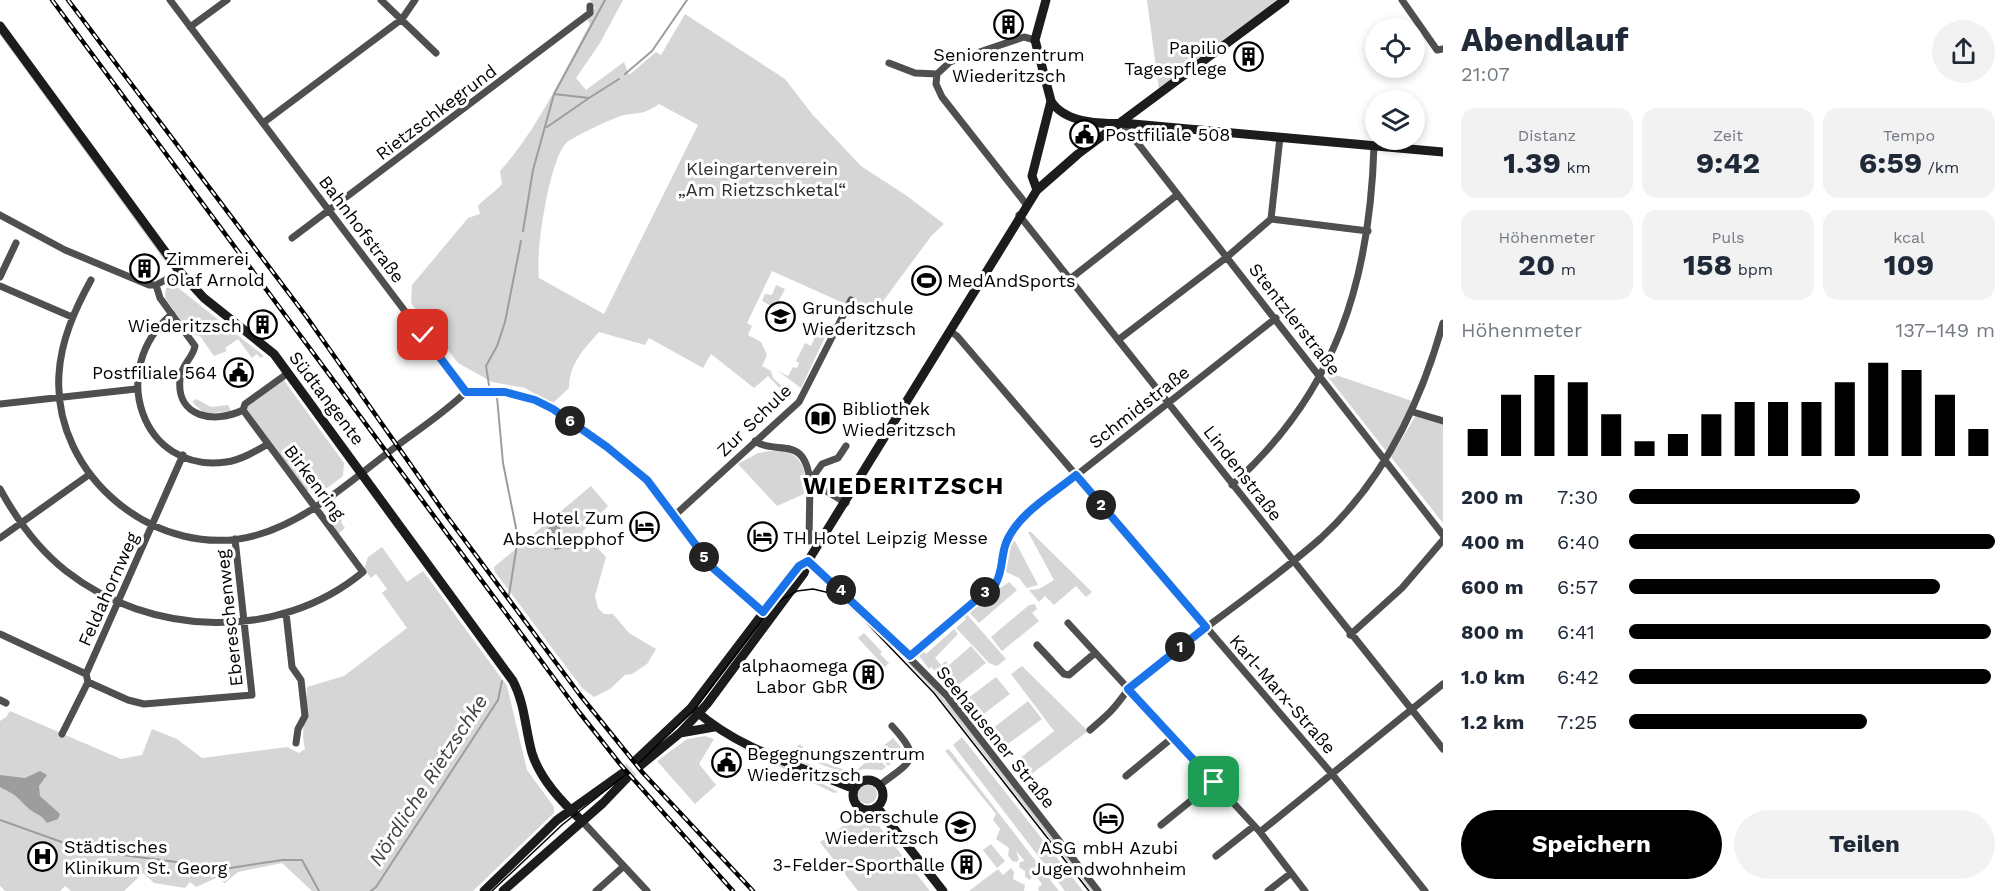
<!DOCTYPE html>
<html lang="de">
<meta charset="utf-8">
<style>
body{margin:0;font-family:"Work Sans",sans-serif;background:#f2f2f3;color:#1f2937;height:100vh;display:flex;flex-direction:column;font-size:22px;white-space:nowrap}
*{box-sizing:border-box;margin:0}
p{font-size:20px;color:#747a83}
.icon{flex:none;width:33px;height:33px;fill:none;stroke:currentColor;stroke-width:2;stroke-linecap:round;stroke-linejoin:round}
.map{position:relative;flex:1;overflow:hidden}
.panel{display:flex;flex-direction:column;background:#fff;width:570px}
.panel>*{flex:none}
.fabs{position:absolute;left:1365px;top:18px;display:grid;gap:12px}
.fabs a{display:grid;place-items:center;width:60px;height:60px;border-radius:50%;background:#fff;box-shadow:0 3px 9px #0003;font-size:30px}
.pin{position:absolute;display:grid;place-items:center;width:51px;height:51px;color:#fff;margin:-26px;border-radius:12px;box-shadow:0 3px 9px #0006}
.km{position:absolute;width:30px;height:30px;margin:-15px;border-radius:50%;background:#222;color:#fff;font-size:16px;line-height:30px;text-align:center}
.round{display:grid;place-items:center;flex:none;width:63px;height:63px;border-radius:32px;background:#f2f2f3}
.head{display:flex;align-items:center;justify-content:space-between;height:102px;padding:0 18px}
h1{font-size:33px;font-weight:700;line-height:45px}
.metrics{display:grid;grid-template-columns:repeat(3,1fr);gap:9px;height:102px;padding:6px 18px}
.metrics div{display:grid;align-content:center;border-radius:15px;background:#f2f2f3;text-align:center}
.metrics b{font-size:30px;font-weight:700}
.metrics small{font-size:16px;font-weight:400}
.metrics p{font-size:16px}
.chart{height:168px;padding:12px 18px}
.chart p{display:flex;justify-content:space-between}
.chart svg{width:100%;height:108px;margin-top:6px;stroke:#000;stroke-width:6}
.primary-button{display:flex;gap:12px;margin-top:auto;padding:12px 18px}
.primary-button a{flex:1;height:69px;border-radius:36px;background:#000;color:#fff;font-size:24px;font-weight:700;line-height:69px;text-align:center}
.primary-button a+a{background:#f2f2f3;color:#1f2937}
ul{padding:0 18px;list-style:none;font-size:20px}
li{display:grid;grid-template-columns:96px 72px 1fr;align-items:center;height:45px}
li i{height:15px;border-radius:8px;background:#000}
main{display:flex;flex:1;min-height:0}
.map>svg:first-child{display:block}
</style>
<main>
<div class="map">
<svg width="1443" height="891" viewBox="0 0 1443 891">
<rect width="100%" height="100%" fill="#fff"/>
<path fill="#d6d6d6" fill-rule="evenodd" d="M590,0H623L600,43L576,78L586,90L624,62L629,75L656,52L661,55L685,14L785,79L812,114L861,166L907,196L944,224L932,235L878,308L841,302L772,271L747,323L752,326L748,335L761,342L767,355L762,366L771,371L773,378L792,395L790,399L768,376L754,388L711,354L703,368L649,338L645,345L599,332C584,349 569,364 569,388L552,404L525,388L492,382L458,363L411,303L412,285L468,218L480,214L478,206C486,197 494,193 502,184L500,171C538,129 563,73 590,24L587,20L595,8ZM659,104L698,125L604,314L539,278C535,254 549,161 566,143C573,137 616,116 625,115C643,112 642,115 659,104Z
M1147,0H1278L1159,90Z
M0,32L171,265L169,267L0,35Z
M776,285L785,289L775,308L762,301L765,294L772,295Z
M176,286L264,356L260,358L257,354L252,358L238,339L225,348L227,351L214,356L200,336L191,334L165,298L166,288Z
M819,327L827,333L801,388L778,371L788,376L793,367L797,368L799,363L796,361L805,343L811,346Z
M1330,373L1415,402L1386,451L1328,377Z
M283,379L344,463L343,476L318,495H313L309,490L307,491L246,408Z
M196,399L211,407L228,405L231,411L205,414L192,402Z
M1416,415L1443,424V523L1391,457Z
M777,450C803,452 808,473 804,494L777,506L738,464L758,453Z
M591,486L608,506L582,532L606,557L595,596L598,608L604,614H613L629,633L656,649L647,664L632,674L625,675L610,689L594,697L582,688L495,572L494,567Z
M329,506L337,507L344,515L341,522L345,528L338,534L327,519Z
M1028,532H1031L1092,592L1086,597L1076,586L1054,605L1045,596L1039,602L1029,590L1039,589L1054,580Z
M1015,541L1038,585L1027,588L1019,578L1004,571L1006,546Z
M382,547L407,582L423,571L507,686L527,770L554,807V813L473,891H312L282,863L238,872L225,883L216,878L196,887L190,882L185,888L154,883L143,873L124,891H71L65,886L60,891H5L0,886V721L6,717L10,711L121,759L142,755L152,729L177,739L202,758L287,747L299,753L305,749C300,730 307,708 307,687L344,676L407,628L382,593L387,589L376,574L371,578L364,569L368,557Z
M1009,582L1017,590L979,623L967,610Z
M1035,604L1037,609L1032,613L1039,621L1002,651L991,637L1029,605Z
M965,612L1006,659L997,666L989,663L956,628L966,619L963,614Z
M954,629L958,634L935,658L941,665L946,661L947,663L937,673L931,667L929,669L917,653L921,649L926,654Z
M864,633L882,652L880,654L889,663L885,667L858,638Z
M971,646L986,663L953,689L952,687L956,682L947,672L942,675L940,673Z
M908,659L953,709L1095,891H1091L935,692L906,661Z
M1022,666L1088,731L1029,776L1019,764L1015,766L1013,764L1054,731L1011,674Z
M996,677L1010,694L977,719L975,716L979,713L971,703L963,709L959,705Z
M1028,701L1042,719L1001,749L1005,744L995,731L991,735L988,732Z
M705,736L714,739L699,764L716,785L695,804L657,761L687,739Z
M962,737L1083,891H1065L953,745Z
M741,738L843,777V779Z
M893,738L900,746L902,754L888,766L876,752Z
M800,744L814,759L848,771L853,767L857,770L875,754L886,767L882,770L864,769L847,774L790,753Z
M736,746L797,770L838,792L834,793Z
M949,749L1059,891H1039L1038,888L1042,884L1034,873L1030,880L1025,877V871L1019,867L1020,862L1025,861L1016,851L1019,859L1017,862L1012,861L1008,855L1009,848L996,839L1000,829L993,820L996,814L945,751Z
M857 794a10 10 0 1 1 20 0a10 10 0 1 1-20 0Z
M853,819L875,821L930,891H858L820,842Z
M991,844L1005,861L997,868L983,850Z
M1011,868L1014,872L1013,879L1025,885L1024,891H969L998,869L1003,875Z"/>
<path fill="#9d9d9d" d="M553,523L558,525C563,533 567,540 561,549L555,550L547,540L546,531Z
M40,771L47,775L39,786L40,796L60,814L58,819L47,823C40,813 36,815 28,808C16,796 16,795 0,787V775L25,778Z"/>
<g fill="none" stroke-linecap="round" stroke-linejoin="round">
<path stroke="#9d9d9d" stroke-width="2" d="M625,74L652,51L687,0
M554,94L589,98L619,79
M547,127L589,98
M523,231L533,170L554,94L605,0
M489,385L486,366L497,346L505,322L521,241
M497,397L503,463L518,538L509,595
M0,820L84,850L184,863L224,869L282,860H302L319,891
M371,891L376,887L498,700L502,681"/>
<path stroke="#d9d9d9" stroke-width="9" stroke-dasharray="9 4.5" stroke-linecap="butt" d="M623,773L636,760
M627,778L641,765"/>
<path stroke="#4f4f4f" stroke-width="7" d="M170,0L466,392
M381,0L436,53
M1402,0L1437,50L1443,49
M190,27L227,0
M889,63L915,73L937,74
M263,123L402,19L415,0
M1122,123L1443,535
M1026,204L942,97L936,84L937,74L950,62L1024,37L1035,40
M0,215L65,250L149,285H156L180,272
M1019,215L1443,749
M1271,219L1280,137
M292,238L590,13V6
M0,277L16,243
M1070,279L1177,195
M91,280C75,309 61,340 59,374C52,476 158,563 257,535C310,520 355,477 398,445C421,428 445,412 466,392
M156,285L160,298L195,346C193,358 181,365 180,379C176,418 215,424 243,410L245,404L288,373
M0,286L72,317
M172,314C106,369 142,474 226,462C241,460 256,451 268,444
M950,331L957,336L1332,774L1425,891
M1118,340L1227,257L1271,219L1368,231
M466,392H505L535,400L553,409L607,447L647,480L713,568L767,616
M0,404L136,389
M1413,412L1443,421
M755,441C777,456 804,433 810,481L822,464L838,458L846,446
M1232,485C1336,392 1370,281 1374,146
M0,489C17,520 38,549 66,571C150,637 279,642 363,572L243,410
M674,516L799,402L851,300
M0,538L90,474
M809,541L810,481L846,503
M808,561L867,615L947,696L1098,891
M286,613L292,667L301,680L305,716L298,729L296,743
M1068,623L1260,832L1305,891
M0,634L86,674
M1350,635L1402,588L1443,540
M1037,645L1064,674L1069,675L1095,653
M910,656L996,583L1000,576L1006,541L1021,519L1276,318
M88,682L128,700L144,704L252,695L235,539
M0,700L6,703
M1090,730C1097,724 1104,718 1110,712C1121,701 1128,687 1140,677C1200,630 1264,588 1321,538C1383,481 1421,402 1443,323
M62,734L88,682L86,674L183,455
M1126,776L1172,738
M880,785C912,760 923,760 892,726
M581,820L647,891
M1161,825L1214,782
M1260,832L1443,684
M1216,856L1254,826
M596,891L624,866
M1268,891L1291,873"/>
<path stroke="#1c1c1c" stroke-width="9" d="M0,26L180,272L204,298L274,354L513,681C525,704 525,728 532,753C540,779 562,802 581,820
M1051,101C1064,122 1099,125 1122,123L1443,152
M1037,190L1032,176L1051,101L1035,40L1046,0
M696,711C740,750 800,766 854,789
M680,733L714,727
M636,760L691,708L799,566L808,561
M641,765L680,733L707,704L804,573L808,561L1037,190L1078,154L1285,0
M853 795a15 15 0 1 1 30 0a15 15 0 1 1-30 0Z
M877,807L943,891
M484,891L557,820L623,773
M503,891L603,803L627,778"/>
<path stroke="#000" stroke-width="1.5" d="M639,763L694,710L774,604L797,591L813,589L830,593L840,598L863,619L934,693L1089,891
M492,891L562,825L625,775"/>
<defs>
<path id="rail" d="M52,0L579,712L620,764L733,891
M68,0L306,316L446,515L580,695L643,773L753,891"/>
</defs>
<use href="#rail" stroke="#000" stroke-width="4.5"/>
<use href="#rail" stroke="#fff" stroke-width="2" stroke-dasharray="7" stroke-linecap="butt"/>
</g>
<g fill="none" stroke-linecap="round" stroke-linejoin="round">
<defs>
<path id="route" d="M423,335L466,392H505L535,400L553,409L607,447L647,480L713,568L763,612L799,566L808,561L910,656L996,583C1003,570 1001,556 1006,543C1017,514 1053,494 1076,475L1206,627L1128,689L1214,782"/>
</defs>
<use href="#route" stroke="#fff" stroke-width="12"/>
<use href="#route" stroke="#1a73e8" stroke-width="8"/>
</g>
<defs>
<symbol id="building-ring" viewBox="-11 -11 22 22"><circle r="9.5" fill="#fff" stroke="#000" stroke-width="1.5"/><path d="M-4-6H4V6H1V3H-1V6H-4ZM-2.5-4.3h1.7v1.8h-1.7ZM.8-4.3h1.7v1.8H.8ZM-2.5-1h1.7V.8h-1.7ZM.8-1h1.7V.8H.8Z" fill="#000"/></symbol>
<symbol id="civic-ring" viewBox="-11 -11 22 22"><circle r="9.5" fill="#fff" stroke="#000" stroke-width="1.5"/><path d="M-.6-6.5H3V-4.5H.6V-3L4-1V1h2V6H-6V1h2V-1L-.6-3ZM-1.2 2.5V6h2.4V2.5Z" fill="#000"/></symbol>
<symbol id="stadium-ring" viewBox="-11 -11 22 22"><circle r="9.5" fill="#fff" stroke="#000" stroke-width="1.5"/><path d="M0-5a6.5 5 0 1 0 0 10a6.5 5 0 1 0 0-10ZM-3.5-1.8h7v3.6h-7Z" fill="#000"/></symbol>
<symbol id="school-ring" viewBox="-11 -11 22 22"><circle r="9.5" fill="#fff" stroke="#000" stroke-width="1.5"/><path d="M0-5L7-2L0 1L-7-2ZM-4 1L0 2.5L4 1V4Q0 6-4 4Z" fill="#000"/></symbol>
<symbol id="library-ring" viewBox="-11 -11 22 22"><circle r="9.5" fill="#fff" stroke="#000" stroke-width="1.5"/><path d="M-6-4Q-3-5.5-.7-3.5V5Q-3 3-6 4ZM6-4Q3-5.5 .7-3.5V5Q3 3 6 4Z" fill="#000"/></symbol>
<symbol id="hotel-ring" viewBox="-11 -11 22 22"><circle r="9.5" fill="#fff" stroke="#000" stroke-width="1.5"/><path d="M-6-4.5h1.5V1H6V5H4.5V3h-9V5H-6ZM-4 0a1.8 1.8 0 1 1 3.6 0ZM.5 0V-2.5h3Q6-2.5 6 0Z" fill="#000"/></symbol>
<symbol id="hospital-ring" viewBox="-11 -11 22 22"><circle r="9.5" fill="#fff" stroke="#000" stroke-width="1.5"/><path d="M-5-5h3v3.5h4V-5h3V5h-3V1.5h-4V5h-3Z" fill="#000"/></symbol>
</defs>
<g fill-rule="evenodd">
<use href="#building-ring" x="992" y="8" width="33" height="33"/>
<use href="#building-ring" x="1232" y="40" width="33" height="33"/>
<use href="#civic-ring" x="1068" y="118" width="33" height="33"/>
<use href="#building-ring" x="128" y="252" width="33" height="33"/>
<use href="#stadium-ring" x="910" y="264" width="33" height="33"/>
<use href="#school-ring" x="764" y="300" width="33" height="33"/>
<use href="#building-ring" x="246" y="308" width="33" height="33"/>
<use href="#civic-ring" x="222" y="356" width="33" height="33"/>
<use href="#library-ring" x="804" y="402" width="33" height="33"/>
<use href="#hotel-ring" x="628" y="510" width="33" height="33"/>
<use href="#hotel-ring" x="746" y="520" width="33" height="33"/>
<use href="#building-ring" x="852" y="658" width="33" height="33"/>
<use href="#civic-ring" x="710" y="746" width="33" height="33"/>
<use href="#hotel-ring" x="1092" y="802" width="33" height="33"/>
<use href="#school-ring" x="944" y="810" width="33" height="33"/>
<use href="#hospital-ring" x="26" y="840" width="33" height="33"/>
<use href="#building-ring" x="950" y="848" width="33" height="33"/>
</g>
<g text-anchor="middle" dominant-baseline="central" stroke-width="6" stroke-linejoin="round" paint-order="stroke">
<g font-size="18" fill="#000" stroke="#fff" text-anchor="start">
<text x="1227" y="47" text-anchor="end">Papilio<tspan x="1227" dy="21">Tagespflege</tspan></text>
<text x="1009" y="54" text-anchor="middle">Seniorenzentrum<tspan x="1009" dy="21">Wiederitzsch</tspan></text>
<text x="1105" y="134">Postfiliale 508</text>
<text x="166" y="258">Zimmerei<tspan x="166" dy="21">Olaf Arnold</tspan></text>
<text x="947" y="280">MedAndSports</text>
<text x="802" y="307">Grundschule<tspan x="802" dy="21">Wiederitzsch</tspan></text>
<text x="242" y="325" text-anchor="end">Wiederitzsch</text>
<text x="217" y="372" text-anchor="end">Postfiliale 564</text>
<text x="842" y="408">Bibliothek<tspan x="842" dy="21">Wiederitzsch</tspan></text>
<text x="624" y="517" text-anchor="end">Hotel Zum<tspan x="624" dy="21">Abschlepphof</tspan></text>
<text x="783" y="537">TH Hotel Leipzig Messe</text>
<text x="848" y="665" text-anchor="end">alphaomega<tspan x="848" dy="21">Labor GbR</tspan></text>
<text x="747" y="753">Begegnungszentrum<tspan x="747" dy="21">Wiederitzsch</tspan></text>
<text x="939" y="816" text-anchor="end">Oberschule<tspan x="939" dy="21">Wiederitzsch</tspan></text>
<text x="64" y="846">Städtisches<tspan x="64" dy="21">Klinikum St. Georg</tspan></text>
<text x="1109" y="847" text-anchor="middle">ASG mbH Azubi<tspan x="1109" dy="21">Jugendwohnheim</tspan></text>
<text x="945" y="864" text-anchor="end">3-Felder-Sporthalle</text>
</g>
<g font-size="18" fill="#000" stroke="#fff">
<text transform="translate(436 112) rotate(-37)">Rietzschkegrund</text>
<text transform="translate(362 229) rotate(53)">Bahnhofstraße</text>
<text transform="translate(1295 319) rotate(52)">Stentzlerstraße</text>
<text transform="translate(327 398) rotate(53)">Südtangente</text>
<text transform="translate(1139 407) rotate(-38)">Schmidstraße</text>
<text transform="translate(754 420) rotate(-44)">Zur Schule</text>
<text transform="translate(1243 473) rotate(52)">Lindenstraße</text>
<text transform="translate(315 482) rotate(53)">Birkenring</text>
<text transform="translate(108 589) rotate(-66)">Feldahornweg</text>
<text transform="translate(229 618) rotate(-96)">Ebereschenweg</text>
<text transform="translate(1283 694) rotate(49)">Karl-Marx-Straße</text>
<text transform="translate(996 737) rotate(51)">Seehausener Straße</text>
</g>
<g font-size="18" fill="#2d2d2d" stroke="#fff">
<text x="762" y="168">Kleingartenverein<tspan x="762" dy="21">„Am Rietzschketal“</tspan></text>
</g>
<g font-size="20" font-style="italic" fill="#3e3e3e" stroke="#fff">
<text transform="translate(428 780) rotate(-57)">Nördliche Rietzschke</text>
</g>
<g font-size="24" font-weight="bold" letter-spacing="1.5" fill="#000" stroke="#fff">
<text x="904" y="486">WIEDERITZSCH</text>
</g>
</g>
</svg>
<div class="fabs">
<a><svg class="icon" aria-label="locate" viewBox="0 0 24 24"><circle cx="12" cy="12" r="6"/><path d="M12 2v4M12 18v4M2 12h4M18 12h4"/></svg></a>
<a><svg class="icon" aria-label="layers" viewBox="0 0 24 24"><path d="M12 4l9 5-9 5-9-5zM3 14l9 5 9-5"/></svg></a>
</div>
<div class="pin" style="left:1214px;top:782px;background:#1e9e55"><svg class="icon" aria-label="arrive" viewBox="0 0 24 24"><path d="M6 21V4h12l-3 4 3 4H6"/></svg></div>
<div class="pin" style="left:423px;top:335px;background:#d93025"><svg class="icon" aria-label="check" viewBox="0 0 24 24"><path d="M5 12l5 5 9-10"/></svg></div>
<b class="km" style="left:1180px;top:647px">1</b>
<b class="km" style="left:1101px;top:505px">2</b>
<b class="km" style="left:985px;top:592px">3</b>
<b class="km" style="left:841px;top:590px">4</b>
<b class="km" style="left:704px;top:557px">5</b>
<b class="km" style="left:570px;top:421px">6</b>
</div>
<section class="panel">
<div class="head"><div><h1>Abendlauf</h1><p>21:07</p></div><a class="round"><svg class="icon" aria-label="share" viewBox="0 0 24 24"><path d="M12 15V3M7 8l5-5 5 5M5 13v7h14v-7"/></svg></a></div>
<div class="metrics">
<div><p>Distanz</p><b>1.39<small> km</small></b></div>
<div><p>Zeit</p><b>9:42</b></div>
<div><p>Tempo</p><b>6:59<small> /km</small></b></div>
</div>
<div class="metrics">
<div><p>Höhenmeter</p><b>20<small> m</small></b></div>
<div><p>Puls</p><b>158<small> bpm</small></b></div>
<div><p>kcal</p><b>109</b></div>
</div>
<div class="chart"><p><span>Höhenmeter</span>137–149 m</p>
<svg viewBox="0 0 160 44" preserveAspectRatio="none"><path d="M5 44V33M15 44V19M25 44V11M35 44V14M45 44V27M55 44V38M65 44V35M75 44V27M85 44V22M95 44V22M105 44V22M115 44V14M125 44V6M135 44V9M145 44V19M155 44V33"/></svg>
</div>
<ul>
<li><b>200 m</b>7:30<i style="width:63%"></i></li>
<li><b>400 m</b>6:40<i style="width:100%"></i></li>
<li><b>600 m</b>6:57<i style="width:85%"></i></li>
<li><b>800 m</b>6:41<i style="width:99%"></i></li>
<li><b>1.0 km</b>6:42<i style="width:99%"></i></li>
<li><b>1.2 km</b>7:25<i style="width:65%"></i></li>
</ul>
<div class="primary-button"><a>Speichern</a><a>Teilen</a></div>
</section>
</main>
